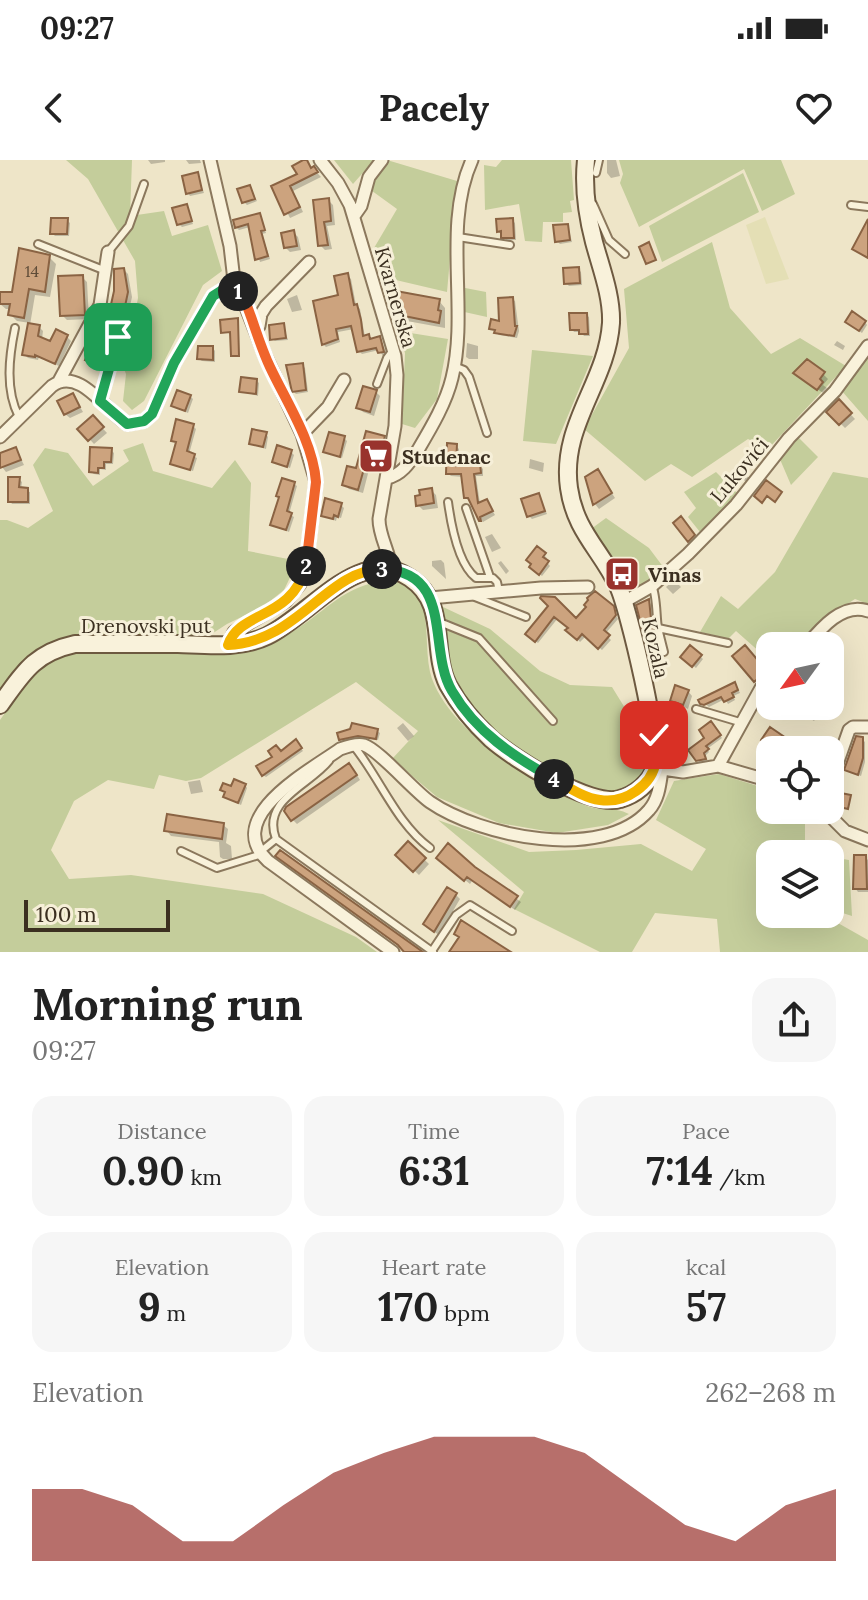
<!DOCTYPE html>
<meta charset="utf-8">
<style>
body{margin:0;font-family:Lora,serif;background:#f6f6f6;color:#222;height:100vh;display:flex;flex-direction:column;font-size:30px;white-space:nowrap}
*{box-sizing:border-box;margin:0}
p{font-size:26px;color:#767676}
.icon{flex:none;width:44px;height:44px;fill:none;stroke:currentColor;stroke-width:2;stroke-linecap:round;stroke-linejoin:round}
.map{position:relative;height:792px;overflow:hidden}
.drawer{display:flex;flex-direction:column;background:#fff;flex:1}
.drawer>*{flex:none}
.needle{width:52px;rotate:237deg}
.fabs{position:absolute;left:756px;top:472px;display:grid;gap:16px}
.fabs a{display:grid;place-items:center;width:88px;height:88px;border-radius:16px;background:#fff;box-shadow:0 8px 32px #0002;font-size:40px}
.scale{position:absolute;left:24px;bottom:20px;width:146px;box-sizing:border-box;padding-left:8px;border:4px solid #3b2f20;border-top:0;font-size:22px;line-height:28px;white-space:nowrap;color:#3b2f20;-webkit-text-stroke:6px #f6efd8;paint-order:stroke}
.pin{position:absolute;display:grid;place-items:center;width:68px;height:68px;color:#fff;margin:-34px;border-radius:16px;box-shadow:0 4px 12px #0006}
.km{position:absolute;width:40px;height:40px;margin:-20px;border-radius:50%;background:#222;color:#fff;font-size:22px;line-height:40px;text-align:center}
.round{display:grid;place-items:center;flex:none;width:84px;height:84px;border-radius:24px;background:#f6f6f6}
.head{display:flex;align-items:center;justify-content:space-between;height:136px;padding:0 32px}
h1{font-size:44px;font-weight:700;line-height:60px}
.stats{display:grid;grid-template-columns:repeat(3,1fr);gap:12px;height:136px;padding:8px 32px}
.stats div{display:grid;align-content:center;border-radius:20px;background:#f6f6f6;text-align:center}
.stats b{font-size:40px;font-weight:700}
.stats small{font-size:22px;font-weight:400}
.stats p{font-size:22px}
.chart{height:224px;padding:16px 32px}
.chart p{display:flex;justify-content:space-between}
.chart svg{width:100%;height:144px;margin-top:8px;fill:#99332d;opacity:.7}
.status{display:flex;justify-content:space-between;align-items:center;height:56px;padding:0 40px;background:#fff;direction:ltr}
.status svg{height:22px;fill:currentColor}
header{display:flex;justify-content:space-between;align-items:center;height:104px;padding:0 32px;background:#fff;font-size:36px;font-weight:700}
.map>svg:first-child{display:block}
</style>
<div class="status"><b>09:27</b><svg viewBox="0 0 49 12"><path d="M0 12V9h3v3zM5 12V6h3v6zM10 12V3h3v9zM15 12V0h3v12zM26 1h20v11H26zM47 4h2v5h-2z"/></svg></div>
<header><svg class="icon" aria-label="back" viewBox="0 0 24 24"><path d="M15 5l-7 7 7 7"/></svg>Pacely<svg class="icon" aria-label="heart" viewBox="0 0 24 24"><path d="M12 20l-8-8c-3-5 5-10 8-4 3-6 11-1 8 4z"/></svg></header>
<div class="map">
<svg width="868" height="792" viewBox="0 0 868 792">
<rect width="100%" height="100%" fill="#eee5c8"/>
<path fill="#e4dfb5" d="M765,57L789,119L766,124L746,65Z"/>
<path fill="#c4cd9b" d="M66,0H132L130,56L164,51L172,76L208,65L222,111L203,125L144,241L132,250L123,241L126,214L124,209L138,138L135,101L88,19Z
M334,0H374L353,24Z
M387,0L457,21L447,132L383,117L374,88L397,49L368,28Z
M502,0H571L574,40L570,41L572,52L563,53V62H543L542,82L525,81L519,44L485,50L484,5L496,7Z
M619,0H781L795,34L762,51L744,9L639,67L620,23L623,14Z
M743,13L759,52L662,102L649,66Z
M712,82L730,148L771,194L800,178L846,206L768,289L748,279L692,317L671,304L645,321L584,269L629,188L624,129Z
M460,127L486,132L487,157L460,151Z
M398,171L448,179L437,239L415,268L402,264L405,193Z
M532,190L593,196L556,284L523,281Z
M868,192V261L841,230Z
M797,276L818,297L791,325L779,297Z
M143,283L153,311L212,328L235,300L251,323L248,391L298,401L284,430L264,446L227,464L207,477H77C34,486 24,497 0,533V360H7L28,368L53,351L33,305L45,288L68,293L93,326L129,301L123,290Z
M716,312L738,334L700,372L688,357L696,348L684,332Z
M833,312L868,318V444L855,439L824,459L800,486H770V501L736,471L728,479L700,472L721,436L738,449L775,412Z
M606,358L649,388L664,408L633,433L621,408L591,369Z
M389,419L406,425L421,438C429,462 425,488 430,512C444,569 537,626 587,646C603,652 613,646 629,654L608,665L557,673L499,663L437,637L392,599L418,571L356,522L201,618L186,621L159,615L154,629L108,620L74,641L51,690L69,719L131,715L263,734L356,777L377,792H0V560L32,514L48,501L72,492L233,493C253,488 275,482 292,472C331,448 339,428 389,419Z
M443,447L490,469L540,511L570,525L612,527L649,587L645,611C635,621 624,632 609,633C572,636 476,564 459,532C446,506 446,476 443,447Z
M719,614L770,630V650H805V694H770V754H822L868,780V792H720L717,759L655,753L632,792H600L514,749L524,732L438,660L529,692L576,690L641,684L692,711L706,689L656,660L674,621Z
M830,697L849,700L852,756L830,749Z"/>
<path fill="#0003" d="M148,0H165V2L151,4Z
M186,0H200L201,3L189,4Z
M607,0H616L620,16L611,18L607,13Z
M306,1L321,17L293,31L303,52L290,58L274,27L299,15Z
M197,14L204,33L190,36L188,33Z
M250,27L257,41L247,45L244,42Z
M328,40L333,45L335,65L327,66L332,89L325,90L320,85L315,42Z
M186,46L193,64L182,67L179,64Z
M259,55L266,73L262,74L270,99L260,102L250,67L239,70L236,67Z
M67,60L70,63L69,76H55L52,73Z
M512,60L515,63L516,80H506L499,71Z
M568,66L572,82L560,84L557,81Z
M294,73L298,77L301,90L290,92L285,87Z
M49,97L56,104L50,137L35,135L30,165L39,167L43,171L42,179L51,184L67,177L71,181L59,206L39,197L38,200L28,198L24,194L30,163L17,161L11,155V149H6L0,144V134H14Z
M578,109L581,112L582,125L569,126L566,123Z
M124,110L128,114L132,137L124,173L112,170L108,166Z
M347,115L351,119L356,145L360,149L365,177L372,180L380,178L387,194L383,196L379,190L362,194L359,191L354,169L338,172L340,182L326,187L323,184Z
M82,117L87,122L89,159L67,160L62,155Z
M297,135L302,150L292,152L287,139Z
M512,139L515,141L519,171L517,178L499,175L491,168L501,164Z
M396,141H439L445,148V168L407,161L401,154L402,147Z
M586,155L589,157L590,176H584L581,172H574L572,169Z
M865,162L867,165L862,173L850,165Z
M283,165L288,180L275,181L272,179Z
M106,175L111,180L104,207L92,204L87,200Z
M837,181L845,186L843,190L834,185Z
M467,183L478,186V199H469L466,197Z
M213,188L215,191V202L202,201L199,199Z
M302,205L305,208L308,232L296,234L293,231Z
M823,214L828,219L823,225L827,228L823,233L800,217Z
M256,220L259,223L258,236L242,231Z
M376,232L380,236L374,256L363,252L359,248Z
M73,235L83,252L70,258L65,254Z
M190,236L193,239L188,253L174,246Z
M839,242L855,259L845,268L829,252Z
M93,258L107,273L94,284L80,269Z
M193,266L196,269L189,294L197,298L193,311L172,304L177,283L173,280Z
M266,274L268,277L266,289L251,283Z
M368,274L384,277L388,282L383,305L371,302L363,333L349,329L344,325L357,310Z
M344,278L347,281L342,298L325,291Z
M456,286L459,289L458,307L479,305L483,309V316H476L480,344L487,341L495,355L483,362L466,337L463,317L451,316L448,313Z
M16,289L24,305L6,312L2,307L0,295Z
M111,290L114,293L113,304H106V310L100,309V315L94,314L91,312Z
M291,292L294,295L290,308L274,301Z
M530,299L544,303L543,312L529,308Z
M740,307L750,319L747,323L735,311Z
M598,312L615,338L599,349L595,344L588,318Z
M19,319L22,322L21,329L30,332V344H12L10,341Z
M294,324L297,326L289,354L294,357L289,372L272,364Z
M431,330L436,335L438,348L423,350L418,345Z
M538,335L547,354L532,359L529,356Z
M341,345L344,348L341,358L337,357L336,361L323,355Z
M492,374L501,388L492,392L485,377Z
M537,389L547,398L545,400L550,406L542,416L532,407Z
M441,400L444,403L446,419L432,406V401Z
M501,401L509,411L506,414L498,403Z
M674,420L681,427L673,434L666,427Z
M649,442L652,445L655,474L665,507L657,509L653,506Z
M551,446L576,461L612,448L618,459L605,474L611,480L602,490L586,476L580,482L558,458L538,483L530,477Z
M830,486L839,498L830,505Z
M691,488L703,499L696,508L683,497Z
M745,488L768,515L758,523L735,496Z
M737,527L740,533L733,536L735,540L728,544L725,539L709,547L702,541Z
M688,531L692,536L688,549L672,540Z
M775,546H800L816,558L814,561L796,549L791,557Z
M679,556L684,561L686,571L674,573L669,569L667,559Z
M403,563L414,576L408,581L397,568Z
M711,564L722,578L707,589L709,592L706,595L707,601L700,603L691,591L707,578Z
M377,571L380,573L378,580L362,578L344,582L341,579Z
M764,579L784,580L790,585L830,580L833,593L830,594V590H774Z
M862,579L865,582V602L861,616L846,610Z
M296,582L303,591L266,617L263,615L281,593Z
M354,610L360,620L297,664L292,659Z
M200,620L203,632L191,634L188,622Z
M245,625L247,628L241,645L225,637L232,629Z
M223,665L228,669L226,683L231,686L232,699H223L220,697L219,682L171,676L167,671Z
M408,684L429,704L419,715L398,695Z
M865,697L868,700V732H858L855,728Z
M443,702L474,708L521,742L515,750L472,721L470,724Z
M456,735L460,739L439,775L430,769Z"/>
<path fill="#cca37e" stroke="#8a6343" stroke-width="2" d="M303,0H307L311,8L314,6L318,12L290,26L300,47L284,55L271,26L297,14L292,6Z
M198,12L202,30L186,34L182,16Z
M250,25L255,39L242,43L237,29Z
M329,38L331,61L324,62L328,85L318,86L313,40Z
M187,44L192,61L177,65L172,48Z
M260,53L265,70L261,71L268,96L255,100L248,64L235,68L233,60Z
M51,58H68L67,74H50Z
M513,58L514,78H501V71L497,72L496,59Z
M868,59V98L852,89Z
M568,64L570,80L555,82L553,65Z
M294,70L297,86L284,88L281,73Z
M649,82L656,100L646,104L639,87Z
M19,88L50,95L45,132L29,129L24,158L8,155L10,144H0V132H12Z
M579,107L580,123L564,124L563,108Z
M124,108L128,132L120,170L106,167L114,131V109Z
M348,113L354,145L357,144L361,160L363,176L369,174L370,179L380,176L384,192L378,193L376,188L357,192L351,166L336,169L338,179L322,185L313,141L338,135L334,116Z
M83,115L85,155L60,156L58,116Z
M396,131L440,139L438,150L441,151L439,163L399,155L401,143L394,142Z
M513,137L515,166H517L514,176L494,173L495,170L489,169L491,159L499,161L498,138Z
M852,151L866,161L859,171L845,162Z
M569,153H587L588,174H579V170H570Z
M238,158L239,196H231L230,172L221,173L220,160Z
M28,163L40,165L38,176L50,181L56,169L68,175L55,204L35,195V197L22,195Z
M284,163L286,178L270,180L269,165Z
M96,170L107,173L99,204L85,200Z
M198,186H213V200L197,199Z
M807,199L825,212L820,219L823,222L817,230L793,213Z
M303,203L306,230L292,232L286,205Z
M241,217L257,219L256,234L239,232Z
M363,226L377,230L370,252L356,248Z
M177,230L191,235L185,251L171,246Z
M73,233L80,247L64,255L57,241Z
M839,239L852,253L839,265L826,252Z
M93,255L104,267L88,281L77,269Z
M176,259L194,264L187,291L195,294L190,310L170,304L176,282L171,281Z
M252,269L267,272L263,287L249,284Z
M366,271L385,276L378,301L367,298L358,330L342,325L347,306L356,308Z
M329,272L345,276L340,297L323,292Z
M447,283L457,284L456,306L480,303L481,313L474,314L478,343L487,339L493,351L480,357L481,361H479L468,338H464L461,314H446Z
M277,285L292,290L287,307L272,302Z
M16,287L21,300L0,308V293Z
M90,287L112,288L111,302H104V308H98V313L89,312Z
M598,309L612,333L593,345L585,317Z
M8,317H20L19,327L28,328V342H8Z
M282,318L295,322L287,351L292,353L286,370L270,365L279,337L276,336Z
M766,320L782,332L775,342L767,336L762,343L754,336Z
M432,328L434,343L416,346L415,336L420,335L419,330Z
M539,333L545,351L527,357L521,339Z
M325,338L342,343L338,357L334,355L333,359L321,356Z
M681,356L695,375L688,382L673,363Z
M537,386L546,393L543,397L549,401L539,415L529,407L531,404L526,400Z
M595,431L614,446L616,455L604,470L610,475L598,489L582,474L577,480L565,470L568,468L554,457L535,482L525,474L548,446L540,438L541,436L555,437L576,458L586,447L584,445L588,440L587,438Z
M649,439L652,469L663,504L652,507L636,445Z
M690,485L702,495L692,507L680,497Z
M745,485L767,511L754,522L732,496Z
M735,522L738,530L732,533L734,537L724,542L721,537L704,545L700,544L698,540Z
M675,525L689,530L683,545L670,541Z
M711,561L721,575L706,586L709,589L704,593L706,599L696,601L688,590L704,578L699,570Z
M352,563L378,569L376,579L358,576L339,580L337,573L350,569Z
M770,567L786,578L781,584L830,578L831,590H775L761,580Z
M856,576L863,577V598L858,615L844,610Z
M296,579L302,588L262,616L256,606L272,597L268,591L276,585L281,591Z
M349,603L357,615L291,661L284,651L286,647Z
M234,619L246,624L238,643L223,637L225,632L220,630L223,623L231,626Z
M836,632L851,635L848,649L831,645Z
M167,654L224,663L222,679L164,671Z
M408,681L426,698L413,712L395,695Z
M448,683L475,707L518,736L510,747L467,717L464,721L436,698Z
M280,690L423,792H404L398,785L275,696Z
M854,695H866L867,729H853Z
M447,727L457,733L434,772L423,764Z
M461,760L511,792H449L459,777L454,774Z"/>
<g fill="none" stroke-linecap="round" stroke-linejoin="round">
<defs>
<path id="service" d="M596,13L599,0
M593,44L609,80L625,94
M851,45L868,47
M458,77L510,85
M38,84L106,111
M108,92L129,66L144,24
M15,168C9,197 5,230 19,257
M454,206L464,210L469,217L487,273
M377,224L387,198L393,190
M100,241L118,177
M448,342C451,364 458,404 476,418H493L497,422L499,431
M466,348L490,417
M652,426C657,435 656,457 658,468L728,483
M475,437L526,457
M437,461L479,478L553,561
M658,468L664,492
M696,549L743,563
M353,585C380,618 396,663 430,688
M276,679L433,792
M181,691L217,708L262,694
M260,692L276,679C261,640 309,626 329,601
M432,791L456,755L470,745L512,771"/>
<path id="minor" d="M210,0L230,86L235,129
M320,0L338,23L350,45L395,196L397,215L395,266L379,359C379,377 390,392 391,409
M354,56L361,46L369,17L382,0
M254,168L259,166L261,154L266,146L309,102
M59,221L100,145L108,92
M302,274L328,247L344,220
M0,277L52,226C79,206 106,251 127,264L144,261L152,254L174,203L213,136L224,129L240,132L264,193L302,274L316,322L306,406L300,424L286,441L234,472L228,485
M387,318C402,315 410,302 418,290C431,268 446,243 452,218C469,150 442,66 472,0
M430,438L541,428L588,427
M624,442L652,426L688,394L736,345L789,278L835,231L868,186
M806,486C821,468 843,442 868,451
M718,606L770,621
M656,608L683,612L718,606L761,528L770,521
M830,624L849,570L853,567H868
M824,650L845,671L868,680
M393,792L268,701C221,657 311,610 340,589C348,586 357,583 364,585C379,590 413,630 430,642C479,676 603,703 649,650C659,639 660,623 662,610"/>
<path id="secondary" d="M0,545C23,513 34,493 75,484C109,484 144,484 178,484C207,485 240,489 267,476C311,455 359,384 410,418C449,444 430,489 448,525C459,545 475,564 491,579C514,599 591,648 620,639C635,635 650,623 655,608C661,588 629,449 618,426C601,390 575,371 569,328C560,265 607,223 611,163C612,136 601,108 594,82C587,55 583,28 586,0"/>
</defs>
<use href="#service" stroke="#8b785d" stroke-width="10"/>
<use href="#minor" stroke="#8b785d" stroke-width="15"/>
<use href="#secondary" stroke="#6d5940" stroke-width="20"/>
<use href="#service" stroke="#f9f2db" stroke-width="6"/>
<use href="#minor" stroke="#f9f2db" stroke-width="11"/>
<use href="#secondary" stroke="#f9f2db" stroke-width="16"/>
</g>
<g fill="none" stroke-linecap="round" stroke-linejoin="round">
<defs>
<path id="split-1" d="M118,177L100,241L127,264L144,261L152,254L174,203L213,136L224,129L238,131"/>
<path id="split-2" d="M238,131L243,136C253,159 259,184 270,207C287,243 313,282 316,322L306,406"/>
<path id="split-3" d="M306,406C292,460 240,450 228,485C298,482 327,410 382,409"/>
<path id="split-4" d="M382,409C455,412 427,490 452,531C476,572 513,596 554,619"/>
<path id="split-5" d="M554,619C568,627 584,638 600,640C625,644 653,625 656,600C658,592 656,583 654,575"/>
</defs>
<use href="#split-1" stroke="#fff" stroke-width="16"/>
<use href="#split-2" stroke="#fff" stroke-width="16"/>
<use href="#split-3" stroke="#fff" stroke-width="16"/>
<use href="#split-4" stroke="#fff" stroke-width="16"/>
<use href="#split-5" stroke="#fff" stroke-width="16"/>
<use href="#split-1" stroke="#22a559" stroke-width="10"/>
<use href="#split-2" stroke="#f0652b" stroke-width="10"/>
<use href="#split-3" stroke="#f5b400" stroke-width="10"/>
<use href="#split-4" stroke="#22a559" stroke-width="10"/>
<use href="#split-5" stroke="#f5b400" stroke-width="10"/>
</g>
<defs>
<symbol id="supermarket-square" viewBox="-11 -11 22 22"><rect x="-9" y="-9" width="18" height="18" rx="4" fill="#99332d" stroke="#f6efd8"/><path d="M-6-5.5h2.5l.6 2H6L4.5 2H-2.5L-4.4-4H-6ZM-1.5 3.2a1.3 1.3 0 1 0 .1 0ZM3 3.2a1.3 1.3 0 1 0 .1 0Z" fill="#fff"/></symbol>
<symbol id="bus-square" viewBox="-11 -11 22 22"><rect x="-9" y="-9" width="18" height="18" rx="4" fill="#99332d" stroke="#f6efd8"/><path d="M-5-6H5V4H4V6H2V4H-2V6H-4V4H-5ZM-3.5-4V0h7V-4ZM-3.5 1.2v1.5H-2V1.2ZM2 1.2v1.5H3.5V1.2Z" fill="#fff"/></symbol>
</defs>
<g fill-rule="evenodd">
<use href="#supermarket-square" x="356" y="276" width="40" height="40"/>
<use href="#bus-square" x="602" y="394" width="40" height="40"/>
</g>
<g text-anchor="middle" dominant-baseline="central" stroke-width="6" stroke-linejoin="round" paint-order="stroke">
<g font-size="16" fill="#5f4c38">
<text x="32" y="111">14</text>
</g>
<g font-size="20" fill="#3b2f20" stroke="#f6efd8">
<text transform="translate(396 137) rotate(74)">Kvarnerska</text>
<text transform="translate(739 310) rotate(-50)">Lukovići</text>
<text x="146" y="465">Drenovski put</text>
<text transform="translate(656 488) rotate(77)">Kozala</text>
</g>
<g font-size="20" font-weight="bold" fill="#3b2f20" stroke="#f6efd8" text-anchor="start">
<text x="402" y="296">Studenac</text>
<text x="648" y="414">Vinas</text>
</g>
</g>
</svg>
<div class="fabs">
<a><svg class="needle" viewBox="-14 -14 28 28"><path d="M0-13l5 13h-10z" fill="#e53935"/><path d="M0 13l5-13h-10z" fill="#767676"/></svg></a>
<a><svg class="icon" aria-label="locate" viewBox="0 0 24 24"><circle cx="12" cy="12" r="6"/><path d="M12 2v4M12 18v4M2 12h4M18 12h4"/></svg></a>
<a><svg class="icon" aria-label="layers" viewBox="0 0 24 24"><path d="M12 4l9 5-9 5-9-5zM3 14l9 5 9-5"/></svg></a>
</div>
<div class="scale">100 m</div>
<div class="pin" style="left:118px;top:177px;background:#1e9e55"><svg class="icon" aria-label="arrive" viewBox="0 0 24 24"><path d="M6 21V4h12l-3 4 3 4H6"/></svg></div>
<div class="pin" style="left:654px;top:575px;background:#d93025"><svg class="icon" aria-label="check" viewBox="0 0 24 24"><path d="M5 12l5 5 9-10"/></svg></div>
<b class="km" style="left:238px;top:131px">1</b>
<b class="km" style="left:306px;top:406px">2</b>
<b class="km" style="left:382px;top:409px">3</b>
<b class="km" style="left:554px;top:619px">4</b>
</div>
<section class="drawer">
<div class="head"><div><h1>Morning run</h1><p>09:27</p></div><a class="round"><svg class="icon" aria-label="share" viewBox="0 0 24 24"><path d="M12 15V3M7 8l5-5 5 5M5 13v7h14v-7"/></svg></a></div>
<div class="stats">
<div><p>Distance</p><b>0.90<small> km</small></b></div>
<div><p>Time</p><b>6:31</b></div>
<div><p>Pace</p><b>7:14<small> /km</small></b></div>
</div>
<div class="stats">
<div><p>Elevation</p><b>9<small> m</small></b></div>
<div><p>Heart rate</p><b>170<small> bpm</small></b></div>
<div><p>kcal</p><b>57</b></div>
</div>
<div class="chart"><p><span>Elevation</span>262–268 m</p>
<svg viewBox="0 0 160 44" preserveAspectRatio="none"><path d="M0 44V22L10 22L20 27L30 38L40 38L50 27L60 17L70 11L80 6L90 6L100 6L110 11L120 22L130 33L140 38L150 27L160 22V44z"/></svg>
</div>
</section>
